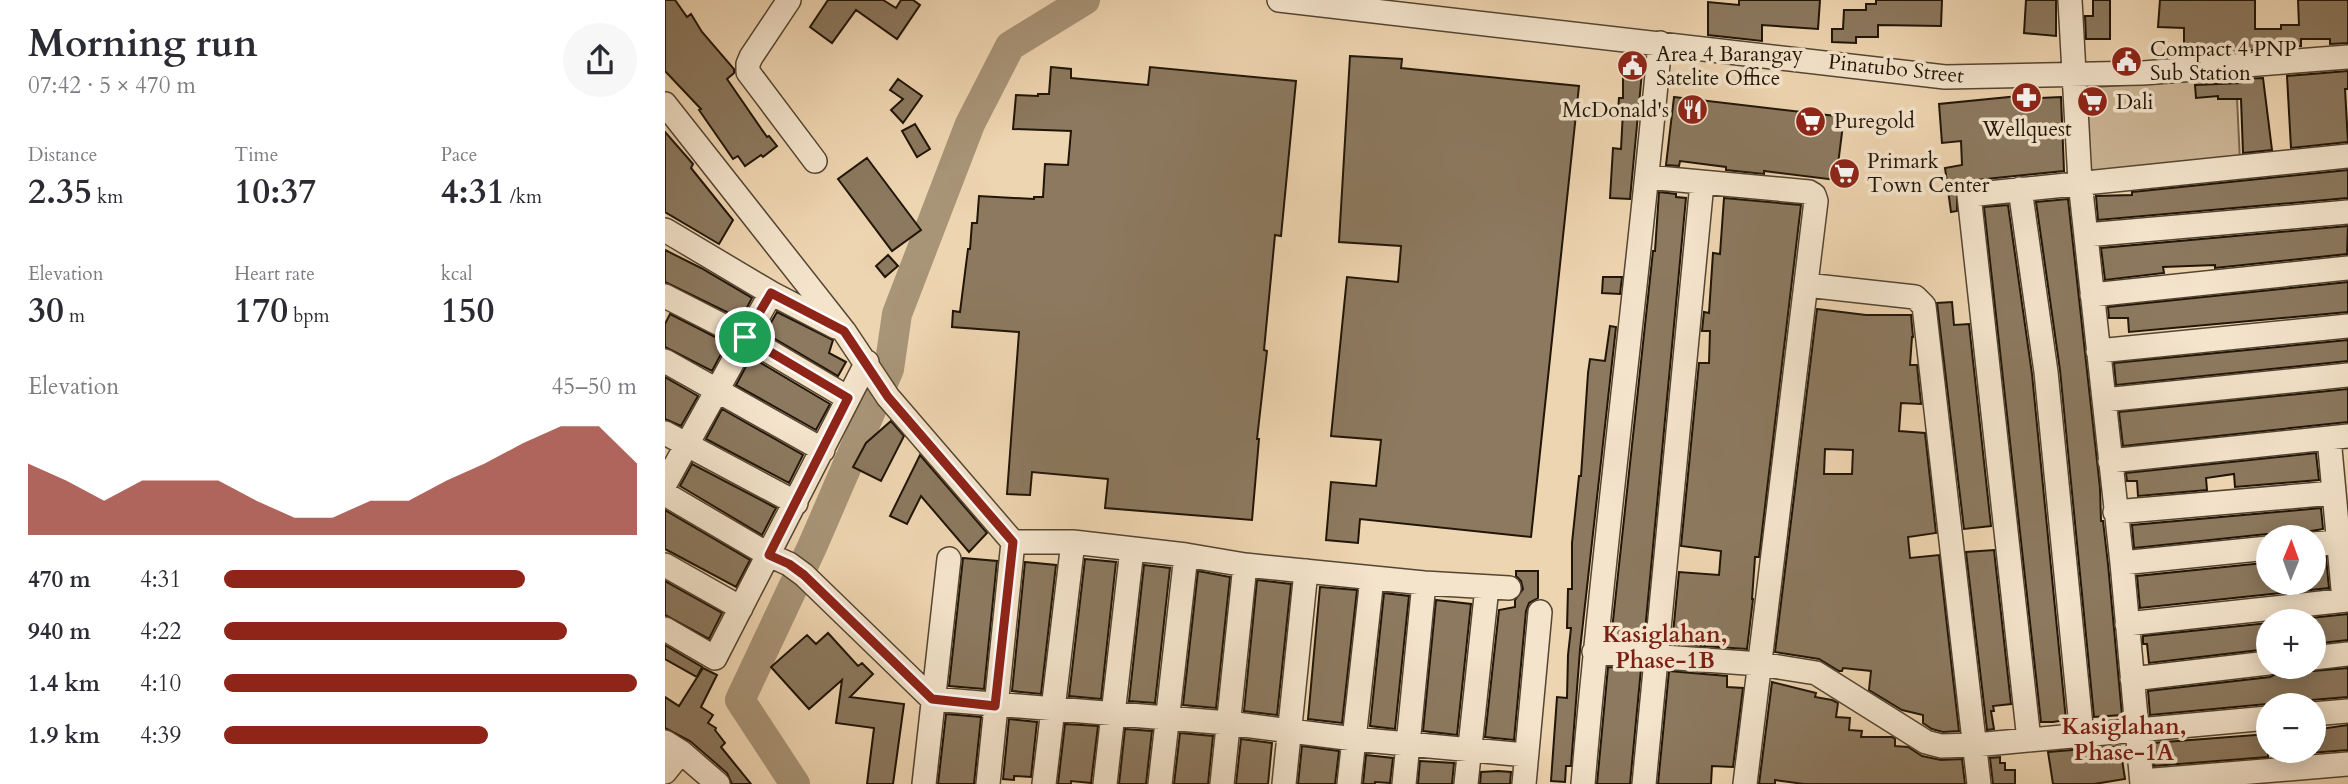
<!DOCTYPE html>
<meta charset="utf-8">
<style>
body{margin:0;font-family:Cardo,serif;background:#f7f7f7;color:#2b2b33;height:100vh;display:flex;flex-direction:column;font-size:26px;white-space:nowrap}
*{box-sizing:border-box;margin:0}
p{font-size:23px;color:#7c7c81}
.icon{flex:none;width:38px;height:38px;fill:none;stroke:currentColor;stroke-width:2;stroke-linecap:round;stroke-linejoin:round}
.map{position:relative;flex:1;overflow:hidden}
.drawer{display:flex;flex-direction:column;background:#fff;width:665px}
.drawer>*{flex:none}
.needle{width:46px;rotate:1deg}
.fabs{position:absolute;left:1591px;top:525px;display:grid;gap:14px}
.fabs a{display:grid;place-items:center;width:70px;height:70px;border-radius:50%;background:#fff;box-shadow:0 4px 18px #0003;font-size:35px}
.pin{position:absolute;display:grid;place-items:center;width:60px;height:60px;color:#fff;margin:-30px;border:4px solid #fff;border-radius:50%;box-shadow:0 2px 7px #0007}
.round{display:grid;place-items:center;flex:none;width:74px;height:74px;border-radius:37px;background:#f7f7f7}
.summary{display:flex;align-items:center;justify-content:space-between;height:119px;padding:0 28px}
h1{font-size:38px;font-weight:600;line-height:52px}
.figures{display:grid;grid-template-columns:repeat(3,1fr);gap:10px;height:119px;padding:7px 28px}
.figures div{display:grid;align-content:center}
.figures b{font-size:35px;font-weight:600}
.figures small{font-size:19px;font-weight:400}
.figures p{font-size:19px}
.chart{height:196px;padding:14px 28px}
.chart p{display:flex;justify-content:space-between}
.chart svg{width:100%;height:126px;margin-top:7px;fill:#8f2418;opacity:.7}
ul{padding:0 28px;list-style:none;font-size:23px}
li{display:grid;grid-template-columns:112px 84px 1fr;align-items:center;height:52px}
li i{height:18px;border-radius:9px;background:#8f2418}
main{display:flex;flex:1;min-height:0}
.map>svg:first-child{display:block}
</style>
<main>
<section class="drawer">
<div class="summary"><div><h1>Morning run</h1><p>07:42 · 5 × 470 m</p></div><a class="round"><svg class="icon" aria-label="share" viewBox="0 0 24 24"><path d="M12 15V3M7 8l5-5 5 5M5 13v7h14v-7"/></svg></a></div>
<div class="figures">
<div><p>Distance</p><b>2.35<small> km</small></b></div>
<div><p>Time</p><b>10:37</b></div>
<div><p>Pace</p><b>4:31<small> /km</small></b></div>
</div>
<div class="figures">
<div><p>Elevation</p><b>30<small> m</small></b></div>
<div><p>Heart rate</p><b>170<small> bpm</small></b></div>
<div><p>kcal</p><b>150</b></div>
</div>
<div class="chart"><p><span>Elevation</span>45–50 m</p>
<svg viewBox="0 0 160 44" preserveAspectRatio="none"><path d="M0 44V19L10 25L20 32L30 25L40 25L50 25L60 32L70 38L80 38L90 32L100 32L110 25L120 19L130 12L140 6L150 6L160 19V44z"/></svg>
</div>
<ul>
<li><b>470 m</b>4:31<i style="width:73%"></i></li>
<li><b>940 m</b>4:22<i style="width:83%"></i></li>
<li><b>1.4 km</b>4:10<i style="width:100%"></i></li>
<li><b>1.9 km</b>4:39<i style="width:64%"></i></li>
</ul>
</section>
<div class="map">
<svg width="1683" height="784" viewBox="0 0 1683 784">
<rect width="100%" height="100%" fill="#eed5b1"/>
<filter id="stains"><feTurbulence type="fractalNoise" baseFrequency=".00286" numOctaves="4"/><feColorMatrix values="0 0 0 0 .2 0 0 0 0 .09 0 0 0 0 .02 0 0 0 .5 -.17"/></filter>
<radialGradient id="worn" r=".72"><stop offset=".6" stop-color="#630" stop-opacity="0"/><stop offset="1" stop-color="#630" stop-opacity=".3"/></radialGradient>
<path fill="#cbb494" stroke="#76644e" stroke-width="2" d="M1571,77L1575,161L1423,174L1417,88Z"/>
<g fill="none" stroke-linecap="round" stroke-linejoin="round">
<path stroke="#a89477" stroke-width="30" d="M130,784L75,700L147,547L224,369L232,314L305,124L345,46L420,0"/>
</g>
<path fill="#8c795f" stroke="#211507" stroke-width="2" fill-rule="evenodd" d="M0,0H10L22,17L26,14L37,32L69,69V73L62,79L102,137L104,136L112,146L98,157L96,155L80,166L73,156L68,159L34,110L36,109L0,71Z
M163,0H218L231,8L236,0H248L255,5L232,39L191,10L167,43L145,27Z
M1074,0H1155L1153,29L1097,25V41L1043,35V2L1074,5Z
M1211,0H1277L1276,26L1213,25V37H1191V43L1167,42V29H1178L1179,10H1201V4H1211Z
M1361,0H1391V36L1359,33Z
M1428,0H1445V39H1421L1420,16H1428Z
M1495,0H1590V29H1616V25H1634L1633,0H1683V43L1665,44V39H1636V46L1590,45V50L1519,52V28L1493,27Z
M685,56L737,59L736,68L914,86L866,537L695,519L693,543L661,540L666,482L711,486L716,440L666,436L682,277L733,282L736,246L674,242Z
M386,67L406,69V78L483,85L485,67L631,81L616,236L610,235L599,350L602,351L592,439H594L587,520L440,508L443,479L367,472L365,495L342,494L354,332L287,327L288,311L295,312L303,249H305L307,223H312L314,196L369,199V197H378L380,164L403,165L406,131L348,129L351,95L373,96V94H384Z
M958,71L977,72L965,199L945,198L948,148L956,149L958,111H953L954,98H958Z
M1683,71V89H1680L1683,142L1626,148L1622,76Z
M1598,78L1607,150L1578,153L1576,99H1553V96L1531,98L1530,85L1576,83L1575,79Z
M233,79L257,96L238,123L226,110L238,99L225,90Z
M1375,94V98L1396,97L1399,171L1302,181L1292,189V211L1286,212L1280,168L1297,165L1296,141L1277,143L1274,104Z
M1009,97L1179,117L1171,180L1099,171V174L1061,170V167L1015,161L1014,166L1001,165Z
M250,124L265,149L252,157L237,131Z
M0,132L28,164L26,168L68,220L54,244L0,212Z
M202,158L256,230L227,251L173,179Z
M1683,170V198L1433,220L1431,196L1467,195V192Z
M994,192L1011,194V197L1021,198L979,642L947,639V630L988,251H990Z
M1059,198L1136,205L1094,557H1090L1087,599H1088L1082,649L1007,644L1014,572L1054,575L1056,551L1016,546L1034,363H1044L1045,331H1037L1039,312L1044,313L1048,253L1055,254Z
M1403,199L1435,488L1436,521H1438L1443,564L1457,715L1429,717L1395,370L1371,202Z
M1343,205L1367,374L1401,720L1388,722H1376L1319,207Z
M1683,226L1682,254L1550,268V265L1498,267L1499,273L1440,280L1436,248Z
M0,250L36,268L87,298L76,319L0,282Z
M223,255L233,266L220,277L211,266Z
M938,277H957L955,294L937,293Z
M1683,282V312L1464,332L1463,318H1444L1443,307Z
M1287,302L1289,325L1304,324L1326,526L1299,529L1272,303Z
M1152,309L1201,315H1246L1248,337H1247L1245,365H1252L1256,404L1236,403L1234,431L1260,433L1271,533L1243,537L1245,558L1274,555L1294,731L1278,732L1267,729L1258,723V715L1237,710L1204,690L1206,671L1178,668L1177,671H1174L1154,659L1110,652ZM1160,449L1188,450L1187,474H1159Z
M112,312L168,340L164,353L181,362L173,376L100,333Z
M5,314L62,343L47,371L0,347V324Z
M945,326L951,327L915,650L906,766H901L900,782L886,781L892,697L902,698L903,655L906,628H902L903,589H907V543L914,476H916L923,373L925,359L940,361Z
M1683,340V361L1451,385L1449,363Z
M86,357L165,404L151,430L71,385Z
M0,377L33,396L16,426L0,419Z
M1683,389V422L1458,446L1454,412Z
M57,409L138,455L124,483L41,439Z
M226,421L239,436L216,481L188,467L201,443Z
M1651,453L1654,480L1570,487L1569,474L1541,478L1542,490L1473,496L1472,481H1462L1461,473Z
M255,455L322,533L304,552L256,496L242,524L225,516Z
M27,464L111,508L97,535L15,486Z
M1656,508L1658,529L1641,532L1636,537H1611L1602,534L1469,548L1467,525Z
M0,510L85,560L71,587L0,549Z
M1329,550L1346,704L1328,706L1329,711H1326L1329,729L1322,730L1301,552Z
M1661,557L1664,588L1475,608L1472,576L1598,563L1599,568H1603V583H1648V558Z
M298,558L332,561L319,689L284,686Z
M420,559L451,562L436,699L404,696Z
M360,562L391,565L376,694L347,691Z
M479,565L505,568L490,703L464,701Z
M533,571L565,577L551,708L518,705Z
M851,571H873V598L864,603L861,611L849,740L820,737L834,610L850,607V600L858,589L856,581L851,576Z
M592,580L626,584L612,715L579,711Z
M0,581L57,613L44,639L0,615Z
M655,587L692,590L677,723L643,719Z
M719,593L744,596L730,729L705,726Z
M771,600L806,604L792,735L758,731Z
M1683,614V640L1648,644V621H1617Z
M1603,623V649L1484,663L1482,644H1478V636Z
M163,633L193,666L197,663L208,674L185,697L239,704L228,784H202L209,728L171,723L177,680L144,709L106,667L142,635L151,644Z
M0,645L37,667L32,677L0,659Z
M943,667L976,669L965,784H932Z
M38,668L52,675L36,707L48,715L43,723L51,728L50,730L60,743L56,747L86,784H67L62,773L25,741L0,728V697L14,706Z
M1683,668V697L1647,700L1638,705L1602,704L1485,715L1483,691L1605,677L1611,674Z
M1004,671L1062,676V687L1078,688L1068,767L1047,766L1046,784H993Z
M1107,682L1151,693L1150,697L1167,700L1173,703L1171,717L1185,718L1184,730L1197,731L1196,737H1227L1230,739V746L1243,747L1257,756L1276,760L1297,759L1300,784H1139L1110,780V784H1094Z
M281,714L316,717L309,784H273Z
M344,719L372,722L366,777L349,776V780L338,779Z
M400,724L433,726L426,783L406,781V784H393Z
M1683,725V750L1645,753V751H1648V730Z
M460,729L487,731L481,784H454Z
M515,733L548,736L543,784H509Z
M1603,734V757L1489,766L1487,743Z
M576,739L607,743L603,784H571Z
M637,746L674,751L670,784H633Z
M1455,746L1460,779L1429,784H1388L1383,752Z
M701,755L728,758L725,783L710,782V784H698Z
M1335,757V763H1340V770H1350V784H1328L1325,758Z
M755,761L789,763L787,784H753Z
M833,771L846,772L845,784H815L816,772Z"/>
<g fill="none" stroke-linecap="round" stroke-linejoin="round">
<defs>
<path id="minor" d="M124,0L86,57L83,64V72L150,161
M614,0L1280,77L1478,73L1683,57
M1405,0L1415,182L1457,563L1477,784
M0,104L179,331L223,397L348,542H408L521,555L580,565L759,583L844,588
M982,177L1144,192L1149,195L1151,201L1080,784
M1355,189L1381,372L1417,736
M0,230L106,293L171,327
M1421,235L1683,212
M1141,285L1250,297L1259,306L1314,784
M1427,295L1683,268
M0,296L80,337L183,398
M1433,351L1683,326
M0,361L158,450
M1439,400L1683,375
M0,433L131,503
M1664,438L1679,600
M1445,461L1683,436
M0,484L106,293
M0,494L104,555L124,564L139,575L267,699L563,723L689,739L861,755
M1450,512L1668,493
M1648,544L1673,542
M1457,563L1603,548
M0,565L76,608
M1462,624L1683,600
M0,629L50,658L202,362
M929,652L1095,664L1151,673L1261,742L1276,746L1310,745L1603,718
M1648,658L1683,654
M1467,679L1603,663
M1648,714L1683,711
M1364,740L1304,195L1683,156
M0,742L16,752L53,784
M0,772L16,752
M1477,781L1683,764
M259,784L284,559
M323,784L348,542
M379,784L408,542
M440,784L467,549
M495,784L521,555
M557,784L580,565
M619,784L641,571
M684,784L707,578
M739,784L759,583
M801,784L822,587
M859,784L875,612
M918,784C939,537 972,291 995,43
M979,784L1037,183"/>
</defs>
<use href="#minor" stroke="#544532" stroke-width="26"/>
<use href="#minor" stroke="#f4e4cc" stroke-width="23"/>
</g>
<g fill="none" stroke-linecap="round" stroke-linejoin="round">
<defs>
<path id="route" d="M106,293L179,331L223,397L348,542L330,706L267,699L139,575L124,564L104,555L183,398L80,337Z"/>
</defs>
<use href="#route" stroke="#fff" stroke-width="14"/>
<use href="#route" stroke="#8f2418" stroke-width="9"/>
</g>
<defs>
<symbol id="civic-disc" viewBox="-11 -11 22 22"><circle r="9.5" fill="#8f2418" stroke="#f4e4cc"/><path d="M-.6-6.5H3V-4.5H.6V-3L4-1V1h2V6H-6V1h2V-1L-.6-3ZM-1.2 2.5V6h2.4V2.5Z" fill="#fff"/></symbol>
<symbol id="pharmacy-disc" viewBox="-11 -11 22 22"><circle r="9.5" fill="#8f2418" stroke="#f4e4cc"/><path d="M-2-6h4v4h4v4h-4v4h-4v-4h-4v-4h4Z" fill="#fff"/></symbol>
<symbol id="supermarket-disc" viewBox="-11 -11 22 22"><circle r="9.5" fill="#8f2418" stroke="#f4e4cc"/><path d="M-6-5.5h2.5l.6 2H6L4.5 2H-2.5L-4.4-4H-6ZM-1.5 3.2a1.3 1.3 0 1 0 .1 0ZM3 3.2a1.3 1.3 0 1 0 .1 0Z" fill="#fff"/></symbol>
<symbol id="restaurant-disc" viewBox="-11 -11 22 22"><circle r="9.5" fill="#8f2418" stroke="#f4e4cc"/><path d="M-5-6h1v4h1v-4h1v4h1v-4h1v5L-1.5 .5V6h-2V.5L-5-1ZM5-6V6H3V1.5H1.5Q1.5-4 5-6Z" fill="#fff"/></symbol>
</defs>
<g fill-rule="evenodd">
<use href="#civic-disc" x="1444" y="44" width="35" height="35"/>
<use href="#civic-disc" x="950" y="48" width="35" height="35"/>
<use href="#pharmacy-disc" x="1344" y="80" width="35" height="35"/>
<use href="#supermarket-disc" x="1410" y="84" width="35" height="35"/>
<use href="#restaurant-disc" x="1010" y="92" width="35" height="35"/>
<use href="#supermarket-disc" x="1128" y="104" width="35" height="35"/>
<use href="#supermarket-disc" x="1162" y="156" width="35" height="35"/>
</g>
<g text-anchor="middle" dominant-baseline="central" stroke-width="7" stroke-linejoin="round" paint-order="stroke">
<g font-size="21" fill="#211507" stroke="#f4e4cc" text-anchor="start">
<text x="1485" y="49">Compact 4 PNP<tspan x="1485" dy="24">Sub Station</tspan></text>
<text x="991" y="54">Area 4 Barangay<tspan x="991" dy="24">Satelite Office</tspan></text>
<text x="1451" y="102">Dali</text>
<text x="1004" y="110" text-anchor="end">McDonald's</text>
<text x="1169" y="121">Puregold</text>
<text x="1362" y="129" text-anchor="middle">Wellquest</text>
<text x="1202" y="161">Primark<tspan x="1202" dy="24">Town Center</tspan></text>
</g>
<g font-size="21" fill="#211507" stroke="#f4e4cc">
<text transform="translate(1231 69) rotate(6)">Pinatubo Street</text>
</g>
<g font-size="23" font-weight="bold" fill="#7a1f14" stroke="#f4e4cc">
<text x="1000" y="634">Kasiglahan,<tspan x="1000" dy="26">Phase-1B</tspan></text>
<text x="1459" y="726">Kasiglahan,<tspan x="1459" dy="26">Phase-1A</tspan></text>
</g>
</g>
<rect width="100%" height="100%" filter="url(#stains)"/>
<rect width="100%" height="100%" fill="url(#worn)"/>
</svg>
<div class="fabs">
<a><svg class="needle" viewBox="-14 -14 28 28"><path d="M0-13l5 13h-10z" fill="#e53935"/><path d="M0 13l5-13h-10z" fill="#7c7c81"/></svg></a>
<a>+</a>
<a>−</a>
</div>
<div class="pin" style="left:80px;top:337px;background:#1e9e55"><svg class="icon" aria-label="arrive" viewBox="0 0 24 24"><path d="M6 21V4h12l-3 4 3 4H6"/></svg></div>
</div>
</main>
